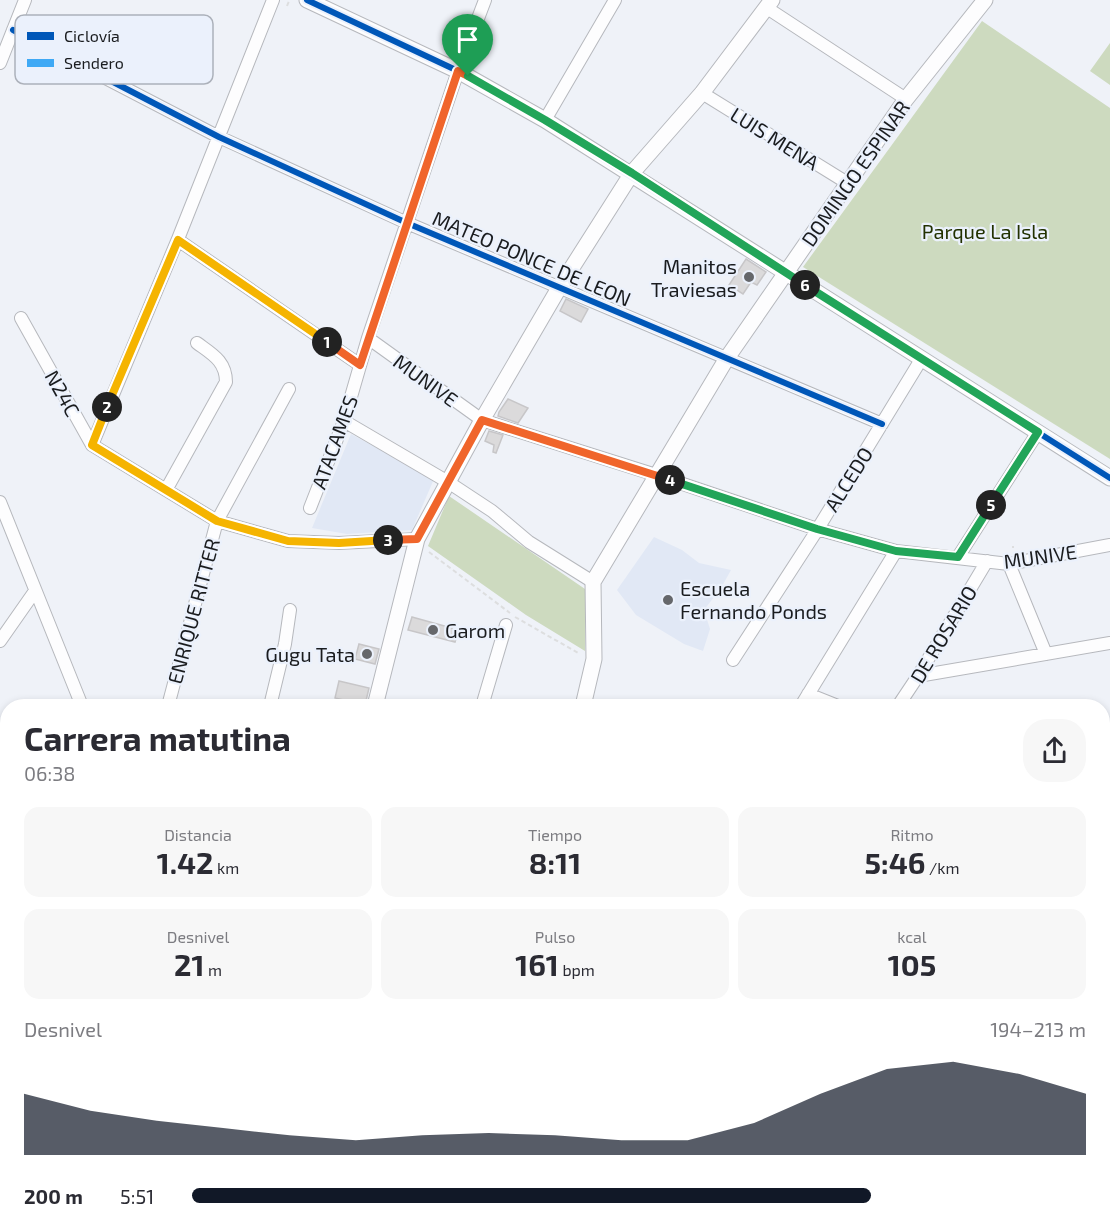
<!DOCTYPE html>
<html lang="es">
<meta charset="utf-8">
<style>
body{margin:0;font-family:"Exo 2",sans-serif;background:#f7f7f7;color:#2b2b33;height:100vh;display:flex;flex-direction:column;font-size:22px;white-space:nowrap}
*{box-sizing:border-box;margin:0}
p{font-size:20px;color:#7c7c81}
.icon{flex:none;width:33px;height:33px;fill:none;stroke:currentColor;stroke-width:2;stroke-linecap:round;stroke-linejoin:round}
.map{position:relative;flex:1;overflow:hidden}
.sheet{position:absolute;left:0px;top:699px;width:1110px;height:532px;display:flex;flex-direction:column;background:#fff;border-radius:24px 24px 0 0;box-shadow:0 3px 9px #0003}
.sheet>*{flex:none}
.pin{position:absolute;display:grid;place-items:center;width:51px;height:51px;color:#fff;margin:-62px -26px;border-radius:50% 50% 50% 0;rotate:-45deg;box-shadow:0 0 6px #0007}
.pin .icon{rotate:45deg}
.km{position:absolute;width:30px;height:30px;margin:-15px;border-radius:50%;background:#222;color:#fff;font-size:16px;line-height:30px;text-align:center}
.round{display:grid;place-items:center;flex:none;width:63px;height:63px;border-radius:24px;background:#f7f7f7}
.summary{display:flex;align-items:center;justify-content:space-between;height:102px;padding:0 24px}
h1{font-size:33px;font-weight:700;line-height:45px}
.metrics{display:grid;grid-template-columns:repeat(3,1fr);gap:9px;height:102px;padding:6px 24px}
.metrics div{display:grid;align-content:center;border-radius:15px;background:#f7f7f7;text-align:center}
.metrics b{font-size:30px;font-weight:700}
.metrics small{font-size:16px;font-weight:400}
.metrics p{font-size:16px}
.chart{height:168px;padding:12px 24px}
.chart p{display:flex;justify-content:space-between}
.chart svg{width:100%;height:108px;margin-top:6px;fill:#111827;opacity:.7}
ul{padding:0 24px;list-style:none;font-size:20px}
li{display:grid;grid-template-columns:96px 72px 1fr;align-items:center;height:45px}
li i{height:15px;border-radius:8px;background:#111827}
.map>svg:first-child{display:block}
</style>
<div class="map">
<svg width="1110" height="1231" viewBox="0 0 1110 1231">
<rect width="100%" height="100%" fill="#eff2f8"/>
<path fill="#e1e8f5" d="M351,434L434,479L412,530L347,534L312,528Z
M654,537L682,550L699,563L731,570L721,588L704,610L710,629L703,651L684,644L636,615L617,590Z"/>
<path fill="#cddabf" d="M982,21L1110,108V459L803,267Z
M1110,43V85L1090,71Z
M449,496L585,589V651L526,615L428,546Z"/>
<path fill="#dbdadb" stroke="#c7c6c8" stroke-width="1.5" d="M746,259L766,272L757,285L751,282L743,294L729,285Z
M566,299L588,309L581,322L560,311Z
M508,399L528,408L518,423L498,416L499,412Z
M489,431L503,435L496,453L493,452L494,445L485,441Z
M412,617L459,630L455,642L408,630Z
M359,644L379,649L375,664L355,659Z
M339,681L369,688L365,705L335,698Z"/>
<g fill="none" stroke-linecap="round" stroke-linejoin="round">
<defs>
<path id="minor" d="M767,8L906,99
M13,30L219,137L407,223L882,424
M0,63L25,0
M702,93L849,184
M545,120L615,0
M178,240L360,365
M21,318L92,445L217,521L288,541L339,543L417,539
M368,338L482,420L656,475L817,529L896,551L1009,564L1110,545
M344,421L448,482L492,511L529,542L593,582
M92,445L178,239L273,0
M166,490L226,382C226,361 212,354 197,343
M0,502L82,706
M310,508L344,421L368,338L458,71L485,0
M958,557L1038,432
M1009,564L1046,654
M0,641L35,591
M733,660L814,535L922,358
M918,676L1110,643
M808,694L838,706
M168,706L217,521L289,389
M270,706L285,644L290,610
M482,706L506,625
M801,706L896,551
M898,706L918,676L987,561
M1102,743L1110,742
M0,766L4,760L8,757
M1102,817L1110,820
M1102,855L1110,858
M1102,959L1110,961
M0,1057L8,1025
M1102,1058L1110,1030
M143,1224L164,1231
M239,1231L241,1224
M341,1231L343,1224
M445,1231L447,1224
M545,1231L547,1224
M649,1231L650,1224
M855,1231L857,1224
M1059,1231L1061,1224"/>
<path id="tertiary" d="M307,0L458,71L545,120L1110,478
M375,706L417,539L482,420L559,288L632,173L702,93L772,0
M583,706L594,659L593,582L727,358L906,99L985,0
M68,1224L69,1231"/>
<path id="secondary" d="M0,844L8,845
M0,859H8
M1102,1129L1110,1131"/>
</defs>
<use href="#minor" stroke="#b6b8bd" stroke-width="14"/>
<use href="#tertiary" stroke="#b6b8bd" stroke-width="17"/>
<use href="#secondary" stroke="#b6b8bd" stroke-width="20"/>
<path stroke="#dddedf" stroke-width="2" stroke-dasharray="4.5 3" stroke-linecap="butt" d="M287,6L289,1
M1013,546V548
M429,552L510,613
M515,617L580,654"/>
<use href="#minor" stroke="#fdfdfe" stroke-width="12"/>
<use href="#tertiary" stroke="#fdfdfe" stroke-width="15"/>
<use href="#secondary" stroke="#fdfdfe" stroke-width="18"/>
<path stroke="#3fa9f5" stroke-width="4.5" stroke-dasharray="9 4.5" stroke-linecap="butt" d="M1102,959L1110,961"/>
<defs>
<path id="cycleway" d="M307,0L458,71L545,120L1110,478
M13,30L219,137L407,223L882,424"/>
</defs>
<use href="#cycleway" stroke="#ebf1fc" stroke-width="10"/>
<use href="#cycleway" stroke="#0057b8" stroke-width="6"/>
</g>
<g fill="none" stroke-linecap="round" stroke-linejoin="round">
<defs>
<path id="split-1" d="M327,342L360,365L458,71L468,76"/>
<path id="split-2" d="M107,407L178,240L327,342"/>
<path id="split-3" d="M107,407L92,445L217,521L288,541L339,543L388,540"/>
<path id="split-4" d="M388,540L417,539L482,420L670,480"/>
<path id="split-5" d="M670,480L817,529L896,551L958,557L991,505"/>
<path id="split-6" d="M805,285L1038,432L991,505"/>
<path id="split-7" d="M468,76L545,120L632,173L805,285"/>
</defs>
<use href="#split-1" stroke="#fff" stroke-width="12"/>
<use href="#split-2" stroke="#fff" stroke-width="12"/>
<use href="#split-3" stroke="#fff" stroke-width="12"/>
<use href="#split-4" stroke="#fff" stroke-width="12"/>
<use href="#split-5" stroke="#fff" stroke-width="12"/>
<use href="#split-6" stroke="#fff" stroke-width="12"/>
<use href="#split-7" stroke="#fff" stroke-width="12"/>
<use href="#split-1" stroke="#f0652b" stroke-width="8"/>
<use href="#split-2" stroke="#f5b400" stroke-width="8"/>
<use href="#split-3" stroke="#f5b400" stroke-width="8"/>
<use href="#split-4" stroke="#f0652b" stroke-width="8"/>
<use href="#split-5" stroke="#22a559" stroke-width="8"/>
<use href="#split-6" stroke="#22a559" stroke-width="8"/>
<use href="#split-7" stroke="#22a559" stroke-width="8"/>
</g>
<g fill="#65676b" stroke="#ebf1fc" stroke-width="2">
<circle cx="749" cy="277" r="6"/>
<circle cx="668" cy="600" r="6"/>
<circle cx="433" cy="630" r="6"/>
<circle cx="367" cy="654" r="6"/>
</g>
<g text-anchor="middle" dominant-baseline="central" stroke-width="4.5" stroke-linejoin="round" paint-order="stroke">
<g font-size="20" fill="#1a1c1f" stroke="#ebf1fc">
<text transform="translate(775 138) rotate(32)">LUIS MENA</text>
<text transform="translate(855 173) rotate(-55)">DOMINGO ESPINAR</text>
<text transform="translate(532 258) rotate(23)">MATEO PONCE DE LEON</text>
<text transform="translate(426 380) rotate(36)">MUNIVE</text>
<text transform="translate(63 393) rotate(61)">N24C</text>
<text transform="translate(334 442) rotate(-70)">ATACAMES</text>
<text transform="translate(848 479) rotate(-58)">ALCEDO</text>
<text transform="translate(1040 556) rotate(-8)">MUNIVE</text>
<text transform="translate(193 611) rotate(-75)">ENRIQUE RITTER</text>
<text transform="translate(943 634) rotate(-59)">DE ROSARIO</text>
</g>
<g font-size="20" fill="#223100" stroke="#ebf1fc">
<text x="985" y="231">Parque La Isla</text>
</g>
<g font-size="20" fill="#1a1c1f" stroke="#ebf1fc" text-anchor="end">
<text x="737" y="266">Manitos<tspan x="737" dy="23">Traviesas</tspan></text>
<text x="680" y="588" text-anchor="start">Escuela<tspan x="680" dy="23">Fernando Ponds</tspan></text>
<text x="445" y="630" text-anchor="start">Garom</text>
<text x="355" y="654">Gugu Tata</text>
</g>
</g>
<rect x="15" y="15" width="198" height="69" rx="9" fill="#ebf1fc" stroke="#acb1ba" stroke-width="1.5"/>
<rect x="27" y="32" width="27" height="8" fill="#0057b8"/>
<rect x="27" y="59" width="27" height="8" fill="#3fa9f5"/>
<g font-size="16" fill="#1a1c1f">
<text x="64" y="42">Ciclovía</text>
<text x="64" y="69">Sendero</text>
</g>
</svg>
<div class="pin" style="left:468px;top:76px;background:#1e9e55"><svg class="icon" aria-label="arrive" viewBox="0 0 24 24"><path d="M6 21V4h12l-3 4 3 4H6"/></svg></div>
<b class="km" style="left:327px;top:342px">1</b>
<b class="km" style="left:107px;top:407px">2</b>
<b class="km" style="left:388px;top:540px">3</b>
<b class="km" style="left:670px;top:480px">4</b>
<b class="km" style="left:991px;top:505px">5</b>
<b class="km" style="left:805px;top:285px">6</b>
<section class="sheet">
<div class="summary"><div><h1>Carrera matutina</h1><p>06:38</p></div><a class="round"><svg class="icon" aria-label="share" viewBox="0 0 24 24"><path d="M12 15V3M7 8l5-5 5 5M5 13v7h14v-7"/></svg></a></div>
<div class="metrics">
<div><p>Distancia</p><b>1.42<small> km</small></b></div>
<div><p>Tiempo</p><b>8:11</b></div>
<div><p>Ritmo</p><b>5:46<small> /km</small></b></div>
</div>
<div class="metrics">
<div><p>Desnivel</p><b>21<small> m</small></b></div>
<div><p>Pulso</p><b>161<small> bpm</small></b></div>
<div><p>kcal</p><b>105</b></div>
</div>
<div class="chart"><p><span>Desnivel</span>194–213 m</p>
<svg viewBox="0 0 160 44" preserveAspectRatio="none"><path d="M0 44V19L10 26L20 30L30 33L40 36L50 38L60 36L70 35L80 36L90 38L100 38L110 31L120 19L130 9L140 6L150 11L160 19V44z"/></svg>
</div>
<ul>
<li><b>200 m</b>5:51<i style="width:76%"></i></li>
</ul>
</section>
</div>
